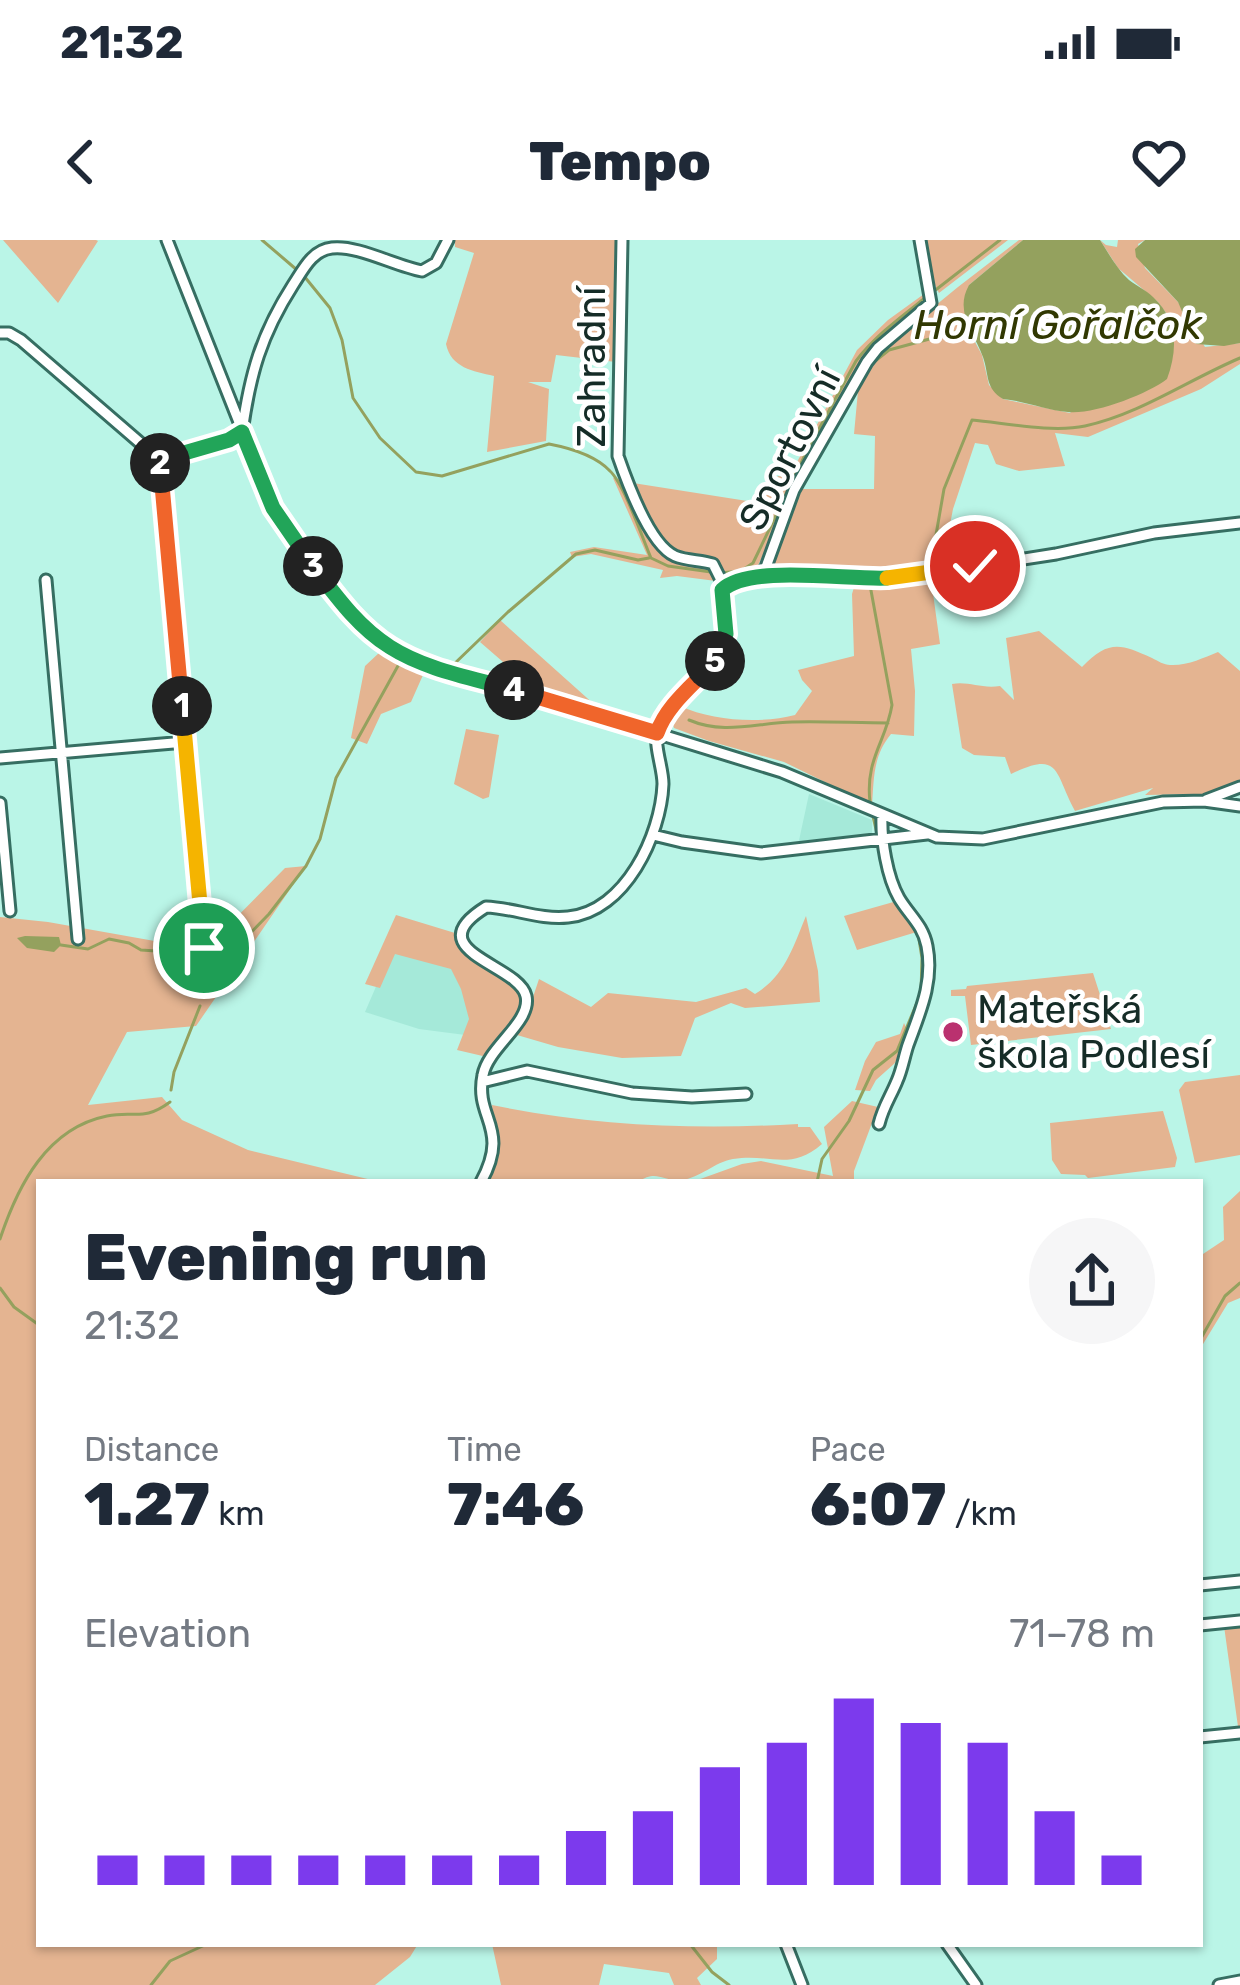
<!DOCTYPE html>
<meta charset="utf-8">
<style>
body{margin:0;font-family:Rubik,sans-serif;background:#f6f6f7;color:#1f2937;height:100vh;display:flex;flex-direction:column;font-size:45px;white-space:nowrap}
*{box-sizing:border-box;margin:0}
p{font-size:39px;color:#747a83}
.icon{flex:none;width:66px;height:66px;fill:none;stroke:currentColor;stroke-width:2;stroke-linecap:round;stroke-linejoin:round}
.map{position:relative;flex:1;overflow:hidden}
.sheet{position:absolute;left:36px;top:939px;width:1167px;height:768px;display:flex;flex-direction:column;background:#fff;border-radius:0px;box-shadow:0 3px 9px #0004}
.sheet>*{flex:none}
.pin{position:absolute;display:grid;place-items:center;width:102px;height:102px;color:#fff;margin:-51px;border:6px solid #fff;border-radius:50%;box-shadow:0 3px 12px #0007}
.km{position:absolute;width:60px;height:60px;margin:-30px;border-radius:50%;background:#222;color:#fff;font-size:33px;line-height:60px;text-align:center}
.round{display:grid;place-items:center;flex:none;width:126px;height:126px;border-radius:63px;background:#f6f6f7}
.head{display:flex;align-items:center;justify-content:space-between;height:204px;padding:0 48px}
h1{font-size:66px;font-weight:800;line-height:90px}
.metrics{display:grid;grid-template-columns:repeat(3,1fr);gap:18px;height:204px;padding:12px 48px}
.metrics div{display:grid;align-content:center}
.metrics b{font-size:60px;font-weight:800}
.metrics small{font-size:33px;font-weight:400}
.metrics p{font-size:33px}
.chart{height:336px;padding:24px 48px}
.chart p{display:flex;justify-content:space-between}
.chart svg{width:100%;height:216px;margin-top:12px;stroke:#7c3aed;stroke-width:6}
.status{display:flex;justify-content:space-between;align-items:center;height:84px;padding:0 60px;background:#fff;direction:ltr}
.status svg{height:33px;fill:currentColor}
header{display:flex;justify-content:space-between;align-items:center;height:156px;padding:0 48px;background:#fff;font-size:54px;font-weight:800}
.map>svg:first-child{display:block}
</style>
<div class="status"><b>21:32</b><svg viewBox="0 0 49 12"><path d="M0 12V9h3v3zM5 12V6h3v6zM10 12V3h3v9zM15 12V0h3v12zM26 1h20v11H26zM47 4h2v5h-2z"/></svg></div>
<header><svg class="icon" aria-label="back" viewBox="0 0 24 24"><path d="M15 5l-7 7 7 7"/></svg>Tempo<svg class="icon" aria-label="heart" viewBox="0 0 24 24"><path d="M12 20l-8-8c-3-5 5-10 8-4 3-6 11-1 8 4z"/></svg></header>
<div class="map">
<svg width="1240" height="1745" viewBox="0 0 1240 1745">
<rect width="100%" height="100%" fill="#baf5e7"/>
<path fill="#a5e9d9" d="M809,554L872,580V599L798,605Z
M453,704L473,796L419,789L365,772L394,705Z"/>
<path fill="#e4b491" d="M3,0H96L98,1L58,63Z
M455,0H619L616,7L618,16L616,122L556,115L551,142H528L549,149L546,201L487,212L494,136C473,131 451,128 446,104L474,13L455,7Z
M926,0H1008L939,53L932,39Z
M1019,0H1023L969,45L968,89L982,115L989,145L1003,159L1070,173L1169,77L1158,62L1118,28L1100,0L1106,5L1117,7L1118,0H1145L1138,4L1145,28L1178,62L1205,107L1240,103V124L1201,149L1088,197L1055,193L1065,226L1019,231L996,224L988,205L975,203L953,269L942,326L862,332L772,328L784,283L797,249H874L875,196L854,194L858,151L871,122L886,106L958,47Z
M924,54V64L881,99L864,118L805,223L755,332L728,341L713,319L675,312L658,296L633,243L760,263L778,236L789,237L857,110L888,80Z
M613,238L624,240L661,309L710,325L718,336L716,341L677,336L660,338L663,330L591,314L572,317L570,312L594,307L647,315Z
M931,339L940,404L911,409L915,451L914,496L891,494C873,516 874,538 872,565L784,522L709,501L674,488L671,478L680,466C713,481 760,484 795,475L812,451L802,440L798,430L854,416L852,354L855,344L874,346Z
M500,380L596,466L523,445L525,441L480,402Z
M1039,391L1082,427C1108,400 1120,403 1152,418C1158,421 1164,425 1170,425C1187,426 1203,418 1218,412L1240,431V544L1204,554L1145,555L1153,548L1075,571C1054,532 1061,510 1011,534L1005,517L974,515L962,508L952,444C969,441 981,449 1000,446L1014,460L1006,398Z
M380,412L423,435L411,462L381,474L367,504L351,498L365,426Z
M466,489L499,495L489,557L483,559L454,544Z
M306,626L196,786L127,792L88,865L162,857L182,880L248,910L380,942H39V1704H418L410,1717L375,1745H0V677L48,682L177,705L213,701L285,628Z
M897,661L920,691L857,710L844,676Z
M396,675L455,693C461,706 466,715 478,724C496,737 528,740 521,769L487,817L457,810L469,779L461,749L451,729L395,714L380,748L365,744Z
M806,676L818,731L820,762L745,768L731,763L695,778L681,816L622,818L558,807L517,795L532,770L533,757L539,739L591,767L608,753L696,762L746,748L755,754C785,736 793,707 806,676Z
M1093,733L1111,789L971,805L965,756H951V750L966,749L967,746Z
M904,783L908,792L895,823L876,840L870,851L855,850L865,821L876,802L900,794Z
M1240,835V915L1195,923L1179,850L1185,842Z
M852,861L878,867L854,931V942H692L742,924L761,921L833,936L824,887Z
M492,865C592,886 696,890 798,884V887H810L822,904C789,932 771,913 733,919C714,922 701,938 681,940C660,941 658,929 637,942H487C505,904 494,899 492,865Z
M1163,871L1177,918L1175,927L1088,938L1085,935L1061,934L1052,920L1050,883Z
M1240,951V1058L1228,1063L1200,1109V1016L1224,1000L1223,967Z
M1240,1384V1501L1224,1386Z
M492,1704H717V1719L697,1738L701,1745H674L669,1733L604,1724L599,1745H501Z"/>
<path fill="#94a15e" d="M1023,0H1100C1109,14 1117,29 1129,40C1137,46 1146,50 1153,57C1178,80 1178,109 1167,139C1148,154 1093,175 1068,172C1046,170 1025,161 1003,159C985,149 989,134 983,117C974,92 954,72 969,45Z
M1145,0H1240V103L1224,106L1196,104L1178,62L1136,17L1135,9Z
M25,696L59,697L61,705L54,712L27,708L17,698Z"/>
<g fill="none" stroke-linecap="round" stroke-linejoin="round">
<path stroke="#94a15e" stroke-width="3" d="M262,0L297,30
M304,36L330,68L342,100L353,158L380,198L416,232L442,236L549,204C570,208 595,215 610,231C624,244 642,297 651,318L668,326L711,332
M933,52L1000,0
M869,126L889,110L970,88
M720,333L741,331L753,323L807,211L856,121C875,96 901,77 925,58
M872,335L930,329L944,249L972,180C1005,183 1052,193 1085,186C1140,174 1188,140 1240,118
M870,345L892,465C886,502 865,519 870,562
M452,426L508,372L576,314L595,310L638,320L649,318
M689,480C724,495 756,483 792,482C824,481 856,483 888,483
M872,572L878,598
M890,648L899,666
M61,705L88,709L109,699L129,703L141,710L156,711
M206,718L232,712
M206,756L233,711L269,674L306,626L320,599L336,538L399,424L439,437L445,432
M171,850L174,832L200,766
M817,942L822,919L849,881L873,830L897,811L921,753L922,718L918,693
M0,999C18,945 47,888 107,876C135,870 143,882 170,862
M0,1048L14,1067L39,1085
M1200,1100L1225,1056L1240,1043
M690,1704L712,1732L729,1745
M151,1745L170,1721L207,1704"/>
<defs>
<path id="minor" d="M167,0L273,268L344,366L374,396L409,417L782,532L937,597L983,599L1163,562L1204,561L1240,566
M622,0L618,216C627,242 650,305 675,316C687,321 701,320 713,324L724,346
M0,93H9L21,100L160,220L204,708L202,723L190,749
M160,220L229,200L242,192C250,134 261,95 293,45C303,30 312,10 332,8C358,5 395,26 422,31L436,23L448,0
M760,335L866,339L908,337L1056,314L1154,293L1240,283
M46,340L78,699
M0,518L185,502
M1206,560L1240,547
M0,563L10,671
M653,595L682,602L761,613L927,594
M482,842L527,831L632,853L692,857L746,854
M879,884C883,867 891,856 897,841C902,830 904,817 908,805C920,772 934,742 927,706C923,685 909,675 899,658C887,637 881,600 882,576
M481,942C511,887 474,879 483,835C488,807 532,782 526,756C519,724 415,711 486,667C514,668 540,680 568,677C625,672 661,595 663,544C663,527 653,505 658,489C666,458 708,438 722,410C732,389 719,367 724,346L760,335L766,327L794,250L867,122L878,108L931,63L920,0
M1200,1345L1240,1341
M1200,1385L1240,1381
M1200,1497L1240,1493
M786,1704L802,1745
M947,1704L976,1745
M1219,1745L1240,1741"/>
</defs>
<use href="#minor" stroke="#366e62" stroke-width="15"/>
<use href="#minor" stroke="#fff" stroke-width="9"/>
</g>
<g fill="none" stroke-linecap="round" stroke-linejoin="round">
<defs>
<path id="split-1" d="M182,466L204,708"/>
<path id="split-2" d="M160,223L182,466"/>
<path id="split-3" d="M160,223V220L229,200L242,192L273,268L313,326"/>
<path id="split-4" d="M313,326C336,356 358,387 390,407C426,430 473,438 514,450"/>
<path id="split-5" d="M514,450L657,493C667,464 695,444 715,421"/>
<path id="split-6" d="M715,421L726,394L722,350C750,324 846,340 887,338"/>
<path id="split-7" d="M887,338L975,326"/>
</defs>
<use href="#split-1" stroke="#fff" stroke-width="24"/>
<use href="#split-2" stroke="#fff" stroke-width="24"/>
<use href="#split-3" stroke="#fff" stroke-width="24"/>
<use href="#split-4" stroke="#fff" stroke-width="24"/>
<use href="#split-5" stroke="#fff" stroke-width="24"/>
<use href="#split-6" stroke="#fff" stroke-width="24"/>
<use href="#split-7" stroke="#fff" stroke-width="24"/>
<use href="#split-1" stroke="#f5b400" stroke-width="15"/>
<use href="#split-2" stroke="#f0652b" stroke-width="15"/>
<use href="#split-3" stroke="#22a559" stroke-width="15"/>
<use href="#split-4" stroke="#22a559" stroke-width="15"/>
<use href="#split-5" stroke="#f0652b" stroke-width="15"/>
<use href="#split-6" stroke="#22a559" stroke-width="15"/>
<use href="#split-7" stroke="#f5b400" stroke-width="15"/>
</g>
<circle fill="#ba316f" stroke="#fff" stroke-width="4.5" cx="953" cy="792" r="12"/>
<g text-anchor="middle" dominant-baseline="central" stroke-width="9" stroke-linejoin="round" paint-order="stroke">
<g font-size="39" fill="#152c27" stroke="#fff">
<text transform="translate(592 127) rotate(-90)">Zahradní</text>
<text transform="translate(790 209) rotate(-63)">Sportovní</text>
</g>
<g font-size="39" fill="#152c27" stroke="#fff" text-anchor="start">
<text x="977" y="770">Mateřská<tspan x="977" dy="45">škola Podlesí</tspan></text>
</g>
<g font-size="42" font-style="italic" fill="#313802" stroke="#fff">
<text x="1058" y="85">Horní Gořalčok</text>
</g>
</g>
</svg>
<div class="pin" style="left:204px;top:708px;background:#1e9e55"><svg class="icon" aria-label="arrive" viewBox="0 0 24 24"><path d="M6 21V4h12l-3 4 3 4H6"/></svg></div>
<div class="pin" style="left:975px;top:326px;background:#d93025"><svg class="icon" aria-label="check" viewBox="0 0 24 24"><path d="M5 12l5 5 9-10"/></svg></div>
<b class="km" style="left:182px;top:466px">1</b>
<b class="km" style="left:160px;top:223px">2</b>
<b class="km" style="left:313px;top:326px">3</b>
<b class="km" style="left:514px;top:450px">4</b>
<b class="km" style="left:715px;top:421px">5</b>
<section class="sheet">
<div class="head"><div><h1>Evening run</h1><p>21:32</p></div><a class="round"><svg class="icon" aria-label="share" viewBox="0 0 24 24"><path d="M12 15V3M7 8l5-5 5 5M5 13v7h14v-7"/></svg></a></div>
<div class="metrics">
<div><p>Distance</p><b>1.27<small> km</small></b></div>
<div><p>Time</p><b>7:46</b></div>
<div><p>Pace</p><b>6:07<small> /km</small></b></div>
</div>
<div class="chart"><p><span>Elevation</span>71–78 m</p>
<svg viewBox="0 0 160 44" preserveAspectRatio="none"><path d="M5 44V38M15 44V38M25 44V38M35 44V38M45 44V38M55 44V38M65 44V38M75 44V33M85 44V29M95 44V20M105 44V15M115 44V6M125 44V11M135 44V15M145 44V29M155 44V38"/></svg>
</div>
</section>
</div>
